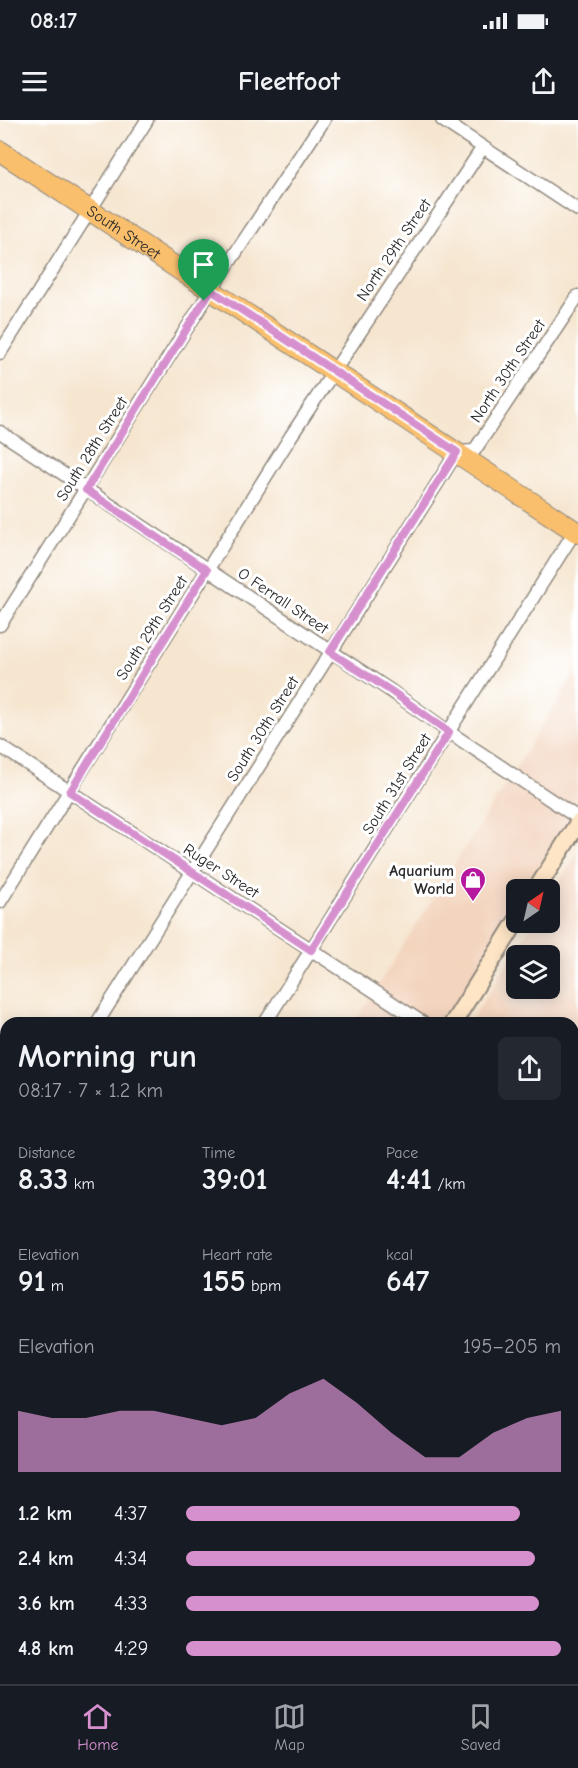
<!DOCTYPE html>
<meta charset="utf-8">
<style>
body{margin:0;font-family:"Comic Neue",sans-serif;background:#242831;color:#f1f3f6;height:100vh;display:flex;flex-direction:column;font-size:22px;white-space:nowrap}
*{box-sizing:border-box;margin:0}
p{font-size:20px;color:#9ea1a6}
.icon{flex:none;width:33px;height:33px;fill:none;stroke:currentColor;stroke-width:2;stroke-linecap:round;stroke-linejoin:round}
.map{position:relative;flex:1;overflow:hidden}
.details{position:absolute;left:0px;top:897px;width:579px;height:668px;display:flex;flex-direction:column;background:#171b24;border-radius:18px 18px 0 0;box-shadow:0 3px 15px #0003}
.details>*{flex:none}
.needle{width:39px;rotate:34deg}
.tools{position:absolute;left:506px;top:759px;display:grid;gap:12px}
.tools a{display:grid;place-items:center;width:54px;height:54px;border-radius:9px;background:#171b24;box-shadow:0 3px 15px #0003;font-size:30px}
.pin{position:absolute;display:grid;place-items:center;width:51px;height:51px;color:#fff;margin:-62px -26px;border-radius:50% 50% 50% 0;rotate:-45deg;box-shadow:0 0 6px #0007}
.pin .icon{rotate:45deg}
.round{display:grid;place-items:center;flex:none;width:63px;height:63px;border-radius:9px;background:#242831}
.summary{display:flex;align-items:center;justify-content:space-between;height:102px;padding:0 18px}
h1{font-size:33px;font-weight:600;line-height:45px}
.metrics{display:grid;grid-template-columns:repeat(3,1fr);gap:9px;height:102px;padding:6px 18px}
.metrics div{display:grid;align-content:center}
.metrics b{font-size:30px;font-weight:600}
.metrics small{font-size:16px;font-weight:400}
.metrics p{font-size:16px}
.chart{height:168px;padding:12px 18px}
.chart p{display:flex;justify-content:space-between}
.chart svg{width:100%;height:108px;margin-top:6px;fill:#d690ce;opacity:.7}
ul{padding:0 18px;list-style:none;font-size:20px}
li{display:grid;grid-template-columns:96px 72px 1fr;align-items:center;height:45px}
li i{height:15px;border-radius:8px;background:#d690ce}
.status{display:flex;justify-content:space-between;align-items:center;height:42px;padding:0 30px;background:#171b24;direction:ltr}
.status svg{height:16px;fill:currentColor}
header{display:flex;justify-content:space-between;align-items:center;height:78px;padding:0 18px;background:#171b24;font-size:27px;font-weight:600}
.menu{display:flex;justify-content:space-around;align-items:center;height:84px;border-top:2px solid #363941;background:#171b24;font-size:16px;color:#9ea1a6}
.menu a{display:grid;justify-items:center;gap:3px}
.menu .current{color:#d690ce}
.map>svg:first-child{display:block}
</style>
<div class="status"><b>08:17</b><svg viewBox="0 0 49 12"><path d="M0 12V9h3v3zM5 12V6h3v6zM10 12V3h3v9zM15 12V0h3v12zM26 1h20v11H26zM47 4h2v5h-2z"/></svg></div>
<header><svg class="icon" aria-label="menu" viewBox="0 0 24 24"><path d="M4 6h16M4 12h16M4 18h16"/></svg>Fleetfoot<svg class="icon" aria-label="share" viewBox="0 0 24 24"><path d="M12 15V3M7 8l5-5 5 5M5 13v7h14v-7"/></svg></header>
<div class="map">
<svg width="578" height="1564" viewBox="0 0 578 1564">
<rect width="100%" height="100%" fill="#fff"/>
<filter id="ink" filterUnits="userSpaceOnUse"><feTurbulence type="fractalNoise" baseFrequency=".0167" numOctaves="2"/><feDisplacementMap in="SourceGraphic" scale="12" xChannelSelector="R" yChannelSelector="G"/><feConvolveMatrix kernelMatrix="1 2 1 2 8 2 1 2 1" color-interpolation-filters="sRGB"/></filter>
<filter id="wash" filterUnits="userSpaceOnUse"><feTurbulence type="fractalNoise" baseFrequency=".008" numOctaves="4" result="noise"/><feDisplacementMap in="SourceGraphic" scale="24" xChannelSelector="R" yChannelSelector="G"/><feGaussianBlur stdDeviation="1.35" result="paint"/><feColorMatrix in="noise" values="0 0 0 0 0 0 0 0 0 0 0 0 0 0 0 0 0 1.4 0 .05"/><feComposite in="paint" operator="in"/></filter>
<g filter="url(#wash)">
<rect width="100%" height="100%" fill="#f6e6d0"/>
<path fill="#f3d4be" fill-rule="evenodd" d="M578,547V703L536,769L516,770V802L453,903H354L512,654Z
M578,731V1324L573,1332V903H469L533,803L549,802V777ZM516,836H549V868H516Z
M6,1313V1558L35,1559L32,1564H8L0,1559V1322Z
M578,1412V1564H480L484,1559L573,1558V1419Z
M51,1558H427V1559L424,1564H47Z"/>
</g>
<g filter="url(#ink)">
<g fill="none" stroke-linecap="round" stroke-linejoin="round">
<defs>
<path id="street" d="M442,0L578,90
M0,233L147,0
M0,312L391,571L449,612L578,698
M0,505L211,170L324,0
M0,626L423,903
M0,782L291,316L483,27
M97,903L457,332L474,331L578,176
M265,903L575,411
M0,946L6,950
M0,1056L6,1046
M0,1258L6,1262
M0,1322L6,1313"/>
<path id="secondary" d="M536,770L578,703
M453,903L516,802
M0,1559L8,1564
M32,1564L35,1558"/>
<g id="primary">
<path id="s1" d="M0,31L578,413"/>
<path d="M573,1358L578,1350"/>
<path d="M573,1396L578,1388"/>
<path d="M440,1564L444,1558"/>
<path d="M465,1564L469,1558"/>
</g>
</defs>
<use href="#street" stroke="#90887e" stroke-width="15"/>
<use href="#secondary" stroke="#90887e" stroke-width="20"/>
<use href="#primary" stroke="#90887e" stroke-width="22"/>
<use href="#street" stroke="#fff" stroke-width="12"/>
<use href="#secondary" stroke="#fde5c5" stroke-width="16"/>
<use href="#primary" stroke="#f9bf6d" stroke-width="20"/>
<path stroke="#2b2b2b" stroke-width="3" d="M573,919L578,911
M162,1564L166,1558"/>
</g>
</g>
<g fill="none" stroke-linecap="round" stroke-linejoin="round" filter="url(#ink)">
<defs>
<path id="route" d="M211,170L457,332L330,532L391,571L449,612L311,830L70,672L207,450L86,370Z"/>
</defs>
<use href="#route" stroke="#fff" stroke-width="12"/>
<use href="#route" stroke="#d690ce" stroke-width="8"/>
</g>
<defs>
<symbol id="shop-pin" viewBox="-11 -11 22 30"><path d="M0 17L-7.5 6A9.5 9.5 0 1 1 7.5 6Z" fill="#b5179e" stroke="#fff"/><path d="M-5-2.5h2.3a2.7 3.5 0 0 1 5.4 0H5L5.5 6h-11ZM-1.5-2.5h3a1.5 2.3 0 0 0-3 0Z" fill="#fff"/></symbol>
</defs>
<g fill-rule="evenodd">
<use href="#shop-pin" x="458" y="745" width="30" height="40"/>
</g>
<g text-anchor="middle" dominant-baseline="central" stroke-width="6" stroke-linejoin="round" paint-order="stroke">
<g font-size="16" fill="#2b2b2b" stroke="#fff">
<text stroke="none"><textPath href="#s1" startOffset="148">South Street</textPath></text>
<text transform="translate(394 130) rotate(-56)">North 29th Street</text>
<text transform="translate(508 251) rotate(-56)">North 30th Street</text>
<text transform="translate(92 329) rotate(-58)">South 28th Street</text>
<text transform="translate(283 481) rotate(34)">O Ferrall Street</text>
<text transform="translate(152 508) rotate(-58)">South 29th Street</text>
<text transform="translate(263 609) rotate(-58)">South 30th Street</text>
<text transform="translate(397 664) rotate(-58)">South 31st Street</text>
<text transform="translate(221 751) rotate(33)">Ruger Street</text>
</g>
<g font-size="16" font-weight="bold" fill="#2b2b2b" stroke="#fff" text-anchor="end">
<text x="454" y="751">Aquarium<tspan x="454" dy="18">World</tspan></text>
</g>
</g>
</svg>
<div class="tools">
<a><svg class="needle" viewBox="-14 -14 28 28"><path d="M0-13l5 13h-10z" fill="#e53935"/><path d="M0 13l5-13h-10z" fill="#9ea1a6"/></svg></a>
<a><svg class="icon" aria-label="layers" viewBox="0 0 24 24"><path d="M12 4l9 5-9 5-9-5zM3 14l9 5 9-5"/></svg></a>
</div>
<div class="pin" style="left:204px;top:181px;background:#1e9e55"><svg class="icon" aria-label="arrive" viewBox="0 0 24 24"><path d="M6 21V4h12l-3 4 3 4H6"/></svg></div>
<section class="details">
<div class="summary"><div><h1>Morning run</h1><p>08:17 · 7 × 1.2 km</p></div><a class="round"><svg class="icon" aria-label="share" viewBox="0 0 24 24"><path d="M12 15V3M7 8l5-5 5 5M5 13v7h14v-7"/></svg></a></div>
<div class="metrics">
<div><p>Distance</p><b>8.33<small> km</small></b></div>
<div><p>Time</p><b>39:01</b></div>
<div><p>Pace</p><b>4:41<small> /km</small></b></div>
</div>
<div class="metrics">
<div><p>Elevation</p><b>91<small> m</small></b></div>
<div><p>Heart rate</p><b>155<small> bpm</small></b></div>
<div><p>kcal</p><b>647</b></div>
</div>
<div class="chart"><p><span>Elevation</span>195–205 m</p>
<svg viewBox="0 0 160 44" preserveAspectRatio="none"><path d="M0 44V19L10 22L20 22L30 19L40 19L50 22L60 25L70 22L80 12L90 6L100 16L110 28L120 38L130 38L140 28L150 22L160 19V44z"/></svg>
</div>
<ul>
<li><b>1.2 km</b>4:37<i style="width:89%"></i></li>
<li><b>2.4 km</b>4:34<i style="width:93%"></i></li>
<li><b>3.6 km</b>4:33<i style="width:94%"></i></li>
<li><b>4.8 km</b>4:29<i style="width:100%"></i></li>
</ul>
</section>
</div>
<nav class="menu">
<a class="current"><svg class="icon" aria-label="home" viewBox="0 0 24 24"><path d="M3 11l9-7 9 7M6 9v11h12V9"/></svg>Home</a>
<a><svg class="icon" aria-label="map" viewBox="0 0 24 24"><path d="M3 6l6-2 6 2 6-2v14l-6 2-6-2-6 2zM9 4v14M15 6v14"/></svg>Map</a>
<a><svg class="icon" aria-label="saved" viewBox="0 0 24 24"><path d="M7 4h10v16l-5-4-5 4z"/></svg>Saved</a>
</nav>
